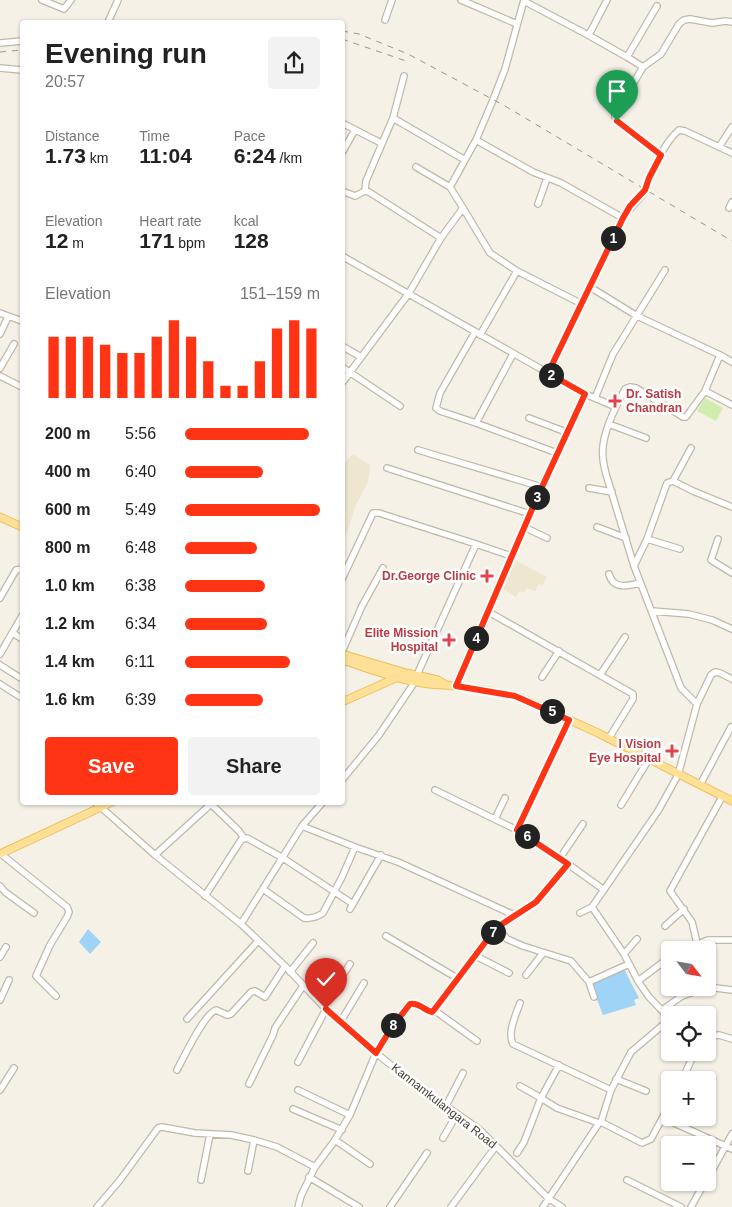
<!DOCTYPE html>
<meta charset="utf-8">
<style>
body{margin:0;font-family:Arial,sans-serif;background:#f2f2f2;color:#222;height:100vh;display:flex;flex-direction:column;font-size:19px;white-space:nowrap}
*{box-sizing:border-box;margin:0}
p{font-size:16px;color:#767676}
.icon{flex:none;width:28px;height:28px;fill:none;stroke:currentColor;stroke-width:2;stroke-linecap:round;stroke-linejoin:round}
.map{position:relative;flex:1;overflow:hidden}
.drawer{position:absolute;left:20px;top:20px;width:325px;height:785px;display:flex;flex-direction:column;background:#fff;border-radius:5px;box-shadow:0 1px 4px #0004}
.drawer>*{flex:none}
.needle{width:32px;rotate:121deg}
.tools{position:absolute;left:661px;top:941px;display:grid;gap:10px}
.tools a{display:grid;place-items:center;width:55px;height:55px;border-radius:5px;background:#fff;box-shadow:0 1px 4px #0004;font-size:25px}
.pin{position:absolute;display:grid;place-items:center;width:42px;height:42px;color:#fff;margin:-51px -21px;border-radius:50% 50% 50% 0;rotate:-45deg;box-shadow:0 0 5px #0007}
.pin .icon{rotate:45deg}
.km{position:absolute;width:25px;height:25px;margin:-12px;border-radius:50%;background:#222;color:#fff;font-size:14px;line-height:25px;text-align:center}
.round{display:grid;place-items:center;flex:none;width:52px;height:52px;border-radius:5px;background:#f2f2f2}
.head{display:flex;align-items:center;justify-content:space-between;height:85px;padding:0 25px}
h1{font-size:28px;font-weight:700;line-height:38px}
.metrics{display:grid;grid-template-columns:repeat(3,1fr);gap:8px;height:85px;padding:5px 25px}
.metrics div{display:grid;align-content:center}
.metrics b{font-size:21px;font-weight:700}
.metrics small{font-size:14px;font-weight:400}
.metrics p{font-size:14px}
.chart{height:140px;padding:10px 25px}
.chart p{display:flex;justify-content:space-between}
.chart svg{width:100%;height:90px;margin-top:5px;stroke:#ff3414;stroke-width:6}
.action{display:flex;gap:10px;margin-top:auto;padding:10px 25px}
.action a{flex:1;height:58px;border-radius:5px;background:#ff3414;color:#fff;font-size:20px;font-weight:700;line-height:58px;text-align:center}
.action a+a{background:#f2f2f2;color:#222}
ul{padding:0 25px;list-style:none;font-size:16px}
li{display:grid;grid-template-columns:80px 60px 1fr;align-items:center;height:38px}
li i{height:12px;border-radius:6px;background:#ff3414}
.map>svg:first-child{display:block}
</style>
<div class="map">
<svg width="732" height="1207" viewBox="0 0 732 1207">
<rect width="100%" height="100%" fill="#f5f1e7"/>
<path fill="#efe6d0" d="M353,454L370,465L368,482L356,505L343,544V464Z
M517,561L547,577L542,586L539,584L535,591L527,588L524,593L520,591L516,597L501,588Z"/>
<path fill="#d1ecad" d="M705,398L723,408L716,421L697,411Z"/>
<path fill="#9fd4f6" d="M88,929L101,942L90,954L79,942Z
M624,969L639,998L634,1000L636,1005L603,1015L591,984Z"/>
<g fill="none" stroke-linecap="round" stroke-linejoin="round">
<defs>
<path id="minor" d="M42,0L64,9L71,0
M461,0L517,24
M524,1L588,35L591,31L607,0
M385,20L392,0
M108,22L118,0
M588,35L627,57
M0,43L22,41
M643,67L627,57L657,6
M0,68L22,70
M393,118L465,160
M342,123L381,143
M476,140L533,172L561,183L623,218
M719,147L732,127
M343,151L355,130
M661,155L617,121L615,117L616,113L643,67L661,54L679,24L684,20L690,19L712,23L726,21L732,22
M416,167L450,187
M342,191L355,196L365,191L369,192L441,238
M365,191L366,181L393,118L404,76
M538,204L547,178
M463,208L490,253L517,271L582,304
M729,208L732,202
M342,256L585,394
M590,287L637,316L720,355
M0,313L22,321
M475,332L440,393L436,408L440,411L476,423L513,354
M0,334L8,317
M480,335L517,271
M342,346L361,357
M342,367L400,406
M0,368L14,344
M548,373L623,218C630,207 639,201 645,191C648,186 648,181 650,176C657,161 666,141 679,130L685,131L732,153
M0,376L22,387
M342,383L409,293L441,238L463,208L450,187L476,140L493,100L505,69L524,0
M705,391L732,405
M595,398L613,354L665,270
M529,418L566,432
M476,423L557,453
M609,424L646,438
M691,448L673,481L693,491L732,507
M418,450L542,487
M387,468L530,514
M589,488L612,492
M524,527L547,538
M597,527L626,538
M647,539L680,549
M718,539L711,560L732,573
M634,566L647,539L667,483L673,481
M609,574C613,590 628,586 640,583
M342,579L373,513H379L476,544
M0,598L16,570L22,569
M487,611L633,694V699L609,738
M652,611L689,614L712,620L732,629
M13,633L22,639
M342,652L362,606L383,568
M0,654L22,616
M0,665L22,679
M600,675L625,637
M542,677L559,651
M0,684L22,698
M455,686L542,487L585,394L616,407
M697,704L711,675L715,672L720,673L732,679
M342,780L379,735L412,686L476,544L511,556
M700,785L731,727
M435,790L517,830
M95,802L155,855L241,924L285,966L326,1009L376,1053L417,1086L479,1129L548,1198L562,1207
M211,804L239,831L244,838
M621,805L649,759
M495,819L505,798
M302,826L355,847L398,862L514,915
M1,854L67,907L69,912L67,917L50,945L36,976L56,996
M155,855L211,804L210,802
M560,858L583,824
M568,864L604,890
M0,886L5,892L34,913
M263,889L304,918C312,919 317,917 323,913L342,877L355,847
M205,896L241,840L247,838L283,858L353,904
M350,909L381,855
M580,913L592,907
M241,924L302,826L323,802
M665,926L684,909
M497,927L507,939L523,946L571,961L589,982L594,997
M386,936L457,978
M697,943L692,922L670,891L722,797
M683,950L708,940H732
M624,954L637,939
M474,955L509,973
M0,957L6,947
M670,957L638,981L649,997L670,1019
M290,972L313,943
M526,975L543,953
M638,981L624,954L592,907L658,811L678,775L697,704L681,688L634,566L606,474C605,469 603,463 603,458C600,437 615,408 625,389L630,387L636,388L683,417H686L705,391L720,355L732,362
M589,982L629,964
M708,987L732,990
M0,1000L9,980
M520,1003C516,1015 507,1032 513,1044L611,1090L601,1122
M323,1006L350,964
M434,1010L477,1041
M662,1010L682,996L705,988
M187,1019L258,941
M341,1021L364,983
M708,1037L719,1035L732,1039
M298,1062L326,1009
M559,1065L541,1098L557,1108L599,1123
M177,1070C184,1057 204,1014 216,1010L227,1015L231,1014L251,992L255,991L265,997L285,966
M616,1079L646,1091
M682,1080L695,1052
M249,1084L273,1035L275,1028L303,986
M0,1090L14,1068
M298,1090L350,1115
M611,1090L631,1052L670,1019
M446,1106L463,1073
M293,1109L342,1130
M663,1118L732,1149
M443,1138L457,1114
M335,1140L370,1164
M517,1153L524,1142L541,1098L520,1086
M248,1171L254,1140
M309,1177L359,1207
M708,1178L732,1134
M201,1180L210,1134
M627,1180L681,1207
M97,1207L120,1180L158,1128L162,1127L195,1133L231,1135L254,1140L277,1147L315,1167
M298,1207L301,1196L315,1167L333,1143L350,1115L376,1053L406,1007L412,1003L429,1012H432L434,1010L497,927L536,902L568,864L517,830L569,719
M390,1207L427,1153
M451,1207L496,1146
M543,1207L599,1123L601,1122L642,1143L651,1139L670,1104
M691,1207L705,1182"/>
<path id="major" d="M0,517L22,527
M342,654L406,673L438,680L446,685L490,691L515,696L528,701L598,733L732,801
M342,660C374,670 413,686 446,685
M342,702L398,677
M0,854L112,802"/>
</defs>
<use href="#minor" stroke="#c1b8a9" stroke-width="8"/>
<use href="#major" stroke="#edc05d" stroke-width="9"/>
<use href="#minor" stroke="#fff" stroke-width="5.5"/>
<use href="#major" stroke="#ffe096" stroke-width="7"/>
<path stroke="#979797" stroke-width="1" stroke-dasharray="6 6" stroke-linecap="butt" d="M342,31L359,34L408,54L438,70L505,106L732,241
M342,39L409,62
M0,52L22,50"/>
</g>
<g fill="none" stroke-linecap="round" stroke-linejoin="round">
<defs>
<path id="route" d="M326,1009L376,1053L392,1027L410,1004C418,1002 424,1010 432,1012L434,1010L496,928L536,902L568,864L517,830L569,720L515,696L456,686L536,500L585,394L548,373L623,218L630,206L645,190L649,178L661,155L617,121"/>
</defs>
<use href="#route" stroke="#fff" stroke-width="10"/>
<use href="#route" stroke="#ff3414" stroke-width="6"/>
</g>
<g fill="#e0444e" stroke="#fff" stroke-width="2">
<path d="M612.5 393.5h5v5h5v5h-5v5h-5v-5h-5v-5h5z"/>
<path d="M484.5 568.5h5v5h5v5h-5v5h-5v-5h-5v-5h5z"/>
<path d="M446.5 632.5h5v5h5v5h-5v5h-5v-5h-5v-5h5z"/>
<path d="M669.5 743.5h5v5h5v5h-5v5h-5v-5h-5v-5h5z"/>
</g>
<g text-anchor="middle" dominant-baseline="central" stroke-width="5" stroke-linejoin="round" paint-order="stroke">
<g font-size="12" font-weight="bold" fill="#be3a42" stroke="#fff" text-anchor="end">
<text x="626" y="394" text-anchor="start">Dr. Satish<tspan x="626" dy="14">Chandran</tspan></text>
<text x="476" y="576">Dr.George Clinic</text>
<text x="438" y="633">Elite Mission<tspan x="438" dy="14">Hospital</tspan></text>
<text x="661" y="744">I Vision<tspan x="661" dy="14">Eye Hospital</tspan></text>
</g>
<g font-size="12" fill="#494135" stroke="#fff">
<text transform="translate(444 1106) rotate(38)">Kannamkulangara Road</text>
</g>
</g>
</svg>
<div class="tools">
<a><svg class="needle" viewBox="-14 -14 28 28"><path d="M0-13l5 13h-10z" fill="#e53935"/><path d="M0 13l5-13h-10z" fill="#767676"/></svg></a>
<a><svg class="icon" aria-label="locate" viewBox="0 0 24 24"><circle cx="12" cy="12" r="6"/><path d="M12 2v4M12 18v4M2 12h4M18 12h4"/></svg></a>
<a>+</a>
<a>−</a>
</div>
<div class="pin" style="left:617px;top:121px;background:#1e9e55"><svg class="icon" aria-label="arrive" viewBox="0 0 24 24"><path d="M6 21V4h12l-3 4 3 4H6"/></svg></div>
<div class="pin" style="left:326px;top:1009px;background:#d93025"><svg class="icon" aria-label="check" viewBox="0 0 24 24"><path d="M5 12l5 5 9-10"/></svg></div>
<b class="km" style="left:613px;top:238px">1</b>
<b class="km" style="left:551px;top:375px">2</b>
<b class="km" style="left:537px;top:497px">3</b>
<b class="km" style="left:476px;top:638px">4</b>
<b class="km" style="left:552px;top:711px">5</b>
<b class="km" style="left:527px;top:836px">6</b>
<b class="km" style="left:493px;top:932px">7</b>
<b class="km" style="left:393px;top:1025px">8</b>
<section class="drawer">
<div class="head"><div><h1>Evening run</h1><p>20:57</p></div><a class="round"><svg class="icon" aria-label="share" viewBox="0 0 24 24"><path d="M12 15V3M7 8l5-5 5 5M5 13v7h14v-7"/></svg></a></div>
<div class="metrics">
<div><p>Distance</p><b>1.73<small> km</small></b></div>
<div><p>Time</p><b>11:04</b></div>
<div><p>Pace</p><b>6:24<small> /km</small></b></div>
</div>
<div class="metrics">
<div><p>Elevation</p><b>12<small> m</small></b></div>
<div><p>Heart rate</p><b>171<small> bpm</small></b></div>
<div><p>kcal</p><b>128</b></div>
</div>
<div class="chart"><p><span>Elevation</span>151–159 m</p>
<svg viewBox="0 0 160 44" preserveAspectRatio="none"><path d="M5 44V14M15 44V14M25 44V14M35 44V18M45 44V22M55 44V22M65 44V14M75 44V6M85 44V14M95 44V26M105 44V38M115 44V38M125 44V26M135 44V10M145 44V6M155 44V10"/></svg>
</div>
<ul>
<li><b>200 m</b>5:56<i style="width:92%"></i></li>
<li><b>400 m</b>6:40<i style="width:58%"></i></li>
<li><b>600 m</b>5:49<i style="width:100%"></i></li>
<li><b>800 m</b>6:48<i style="width:53%"></i></li>
<li><b>1.0 km</b>6:38<i style="width:59%"></i></li>
<li><b>1.2 km</b>6:34<i style="width:61%"></i></li>
<li><b>1.4 km</b>6:11<i style="width:78%"></i></li>
<li><b>1.6 km</b>6:39<i style="width:58%"></i></li>
</ul>
<div class="action"><a>Save</a><a>Share</a></div>
</section>
</div>
